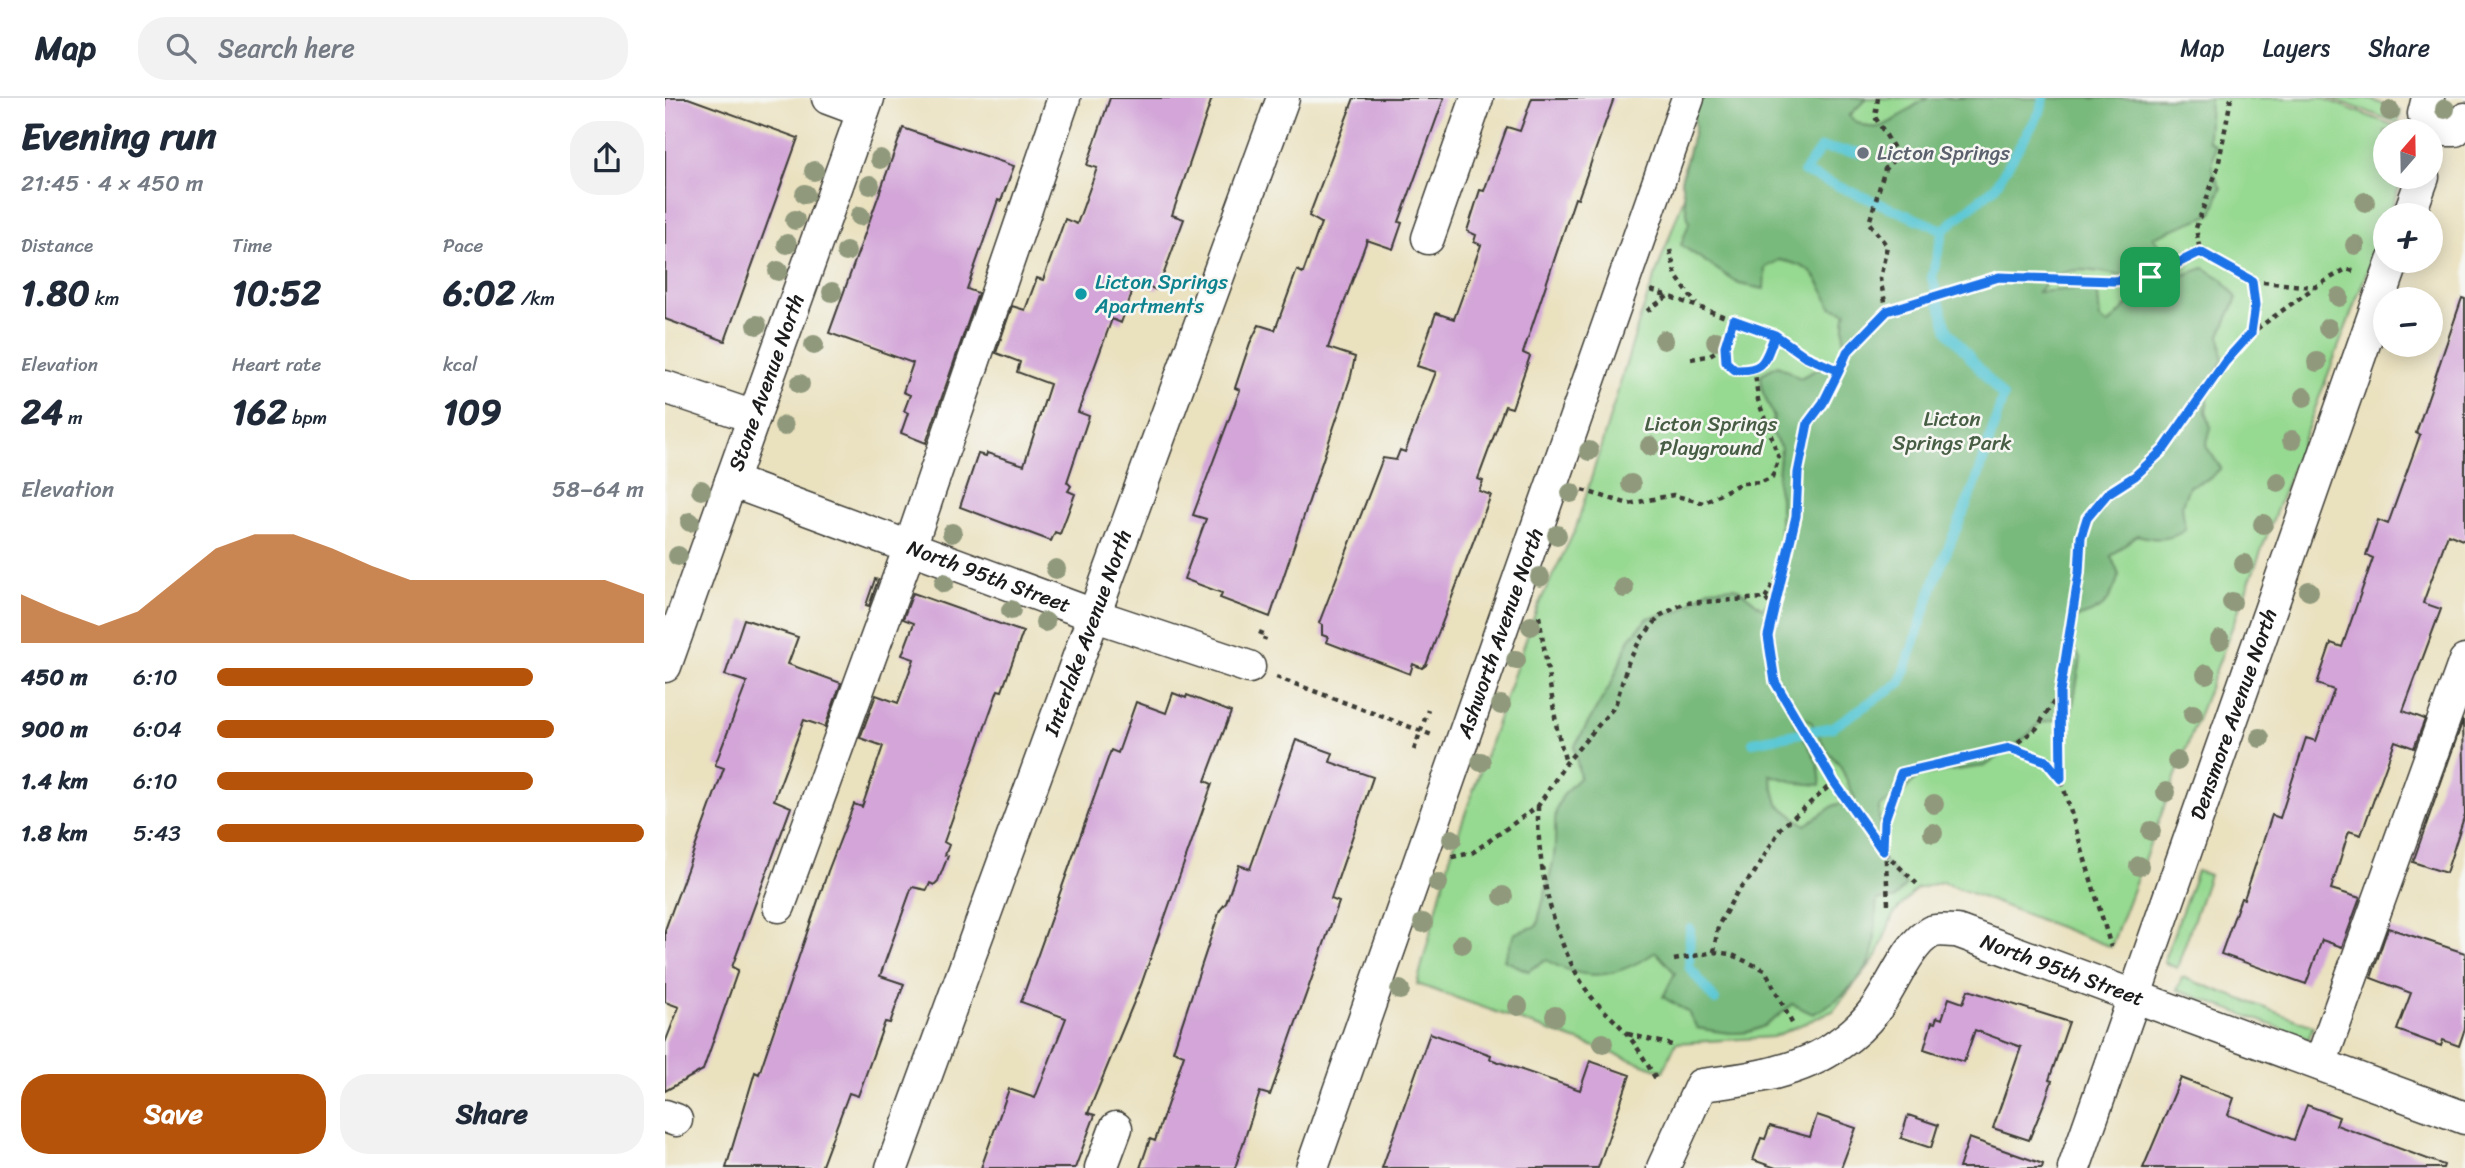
<!DOCTYPE html>
<meta charset="utf-8">
<style>
body{margin:0;font-family:Sriracha,sans-serif;background:#f2f2f3;color:#1f2937;height:100vh;display:flex;flex-direction:column;font-size:26px;white-space:nowrap}
*{box-sizing:border-box;margin:0}
p{font-size:23px;color:#747a83}
.icon{flex:none;width:38px;height:38px;fill:none;stroke:currentColor;stroke-width:2;stroke-linecap:round;stroke-linejoin:round}
.map{position:relative;flex:1;overflow:hidden}
.panel{display:flex;flex-direction:column;background:#fff;width:665px}
.panel>*{flex:none}
.needle{width:46px;rotate:20deg}
.fabs{position:absolute;left:1708px;top:21px;display:grid;gap:14px}
.fabs a{display:grid;place-items:center;width:70px;height:70px;border-radius:50%;background:#fff;box-shadow:0 4px 18px #0003;font-size:35px}
.pin{position:absolute;display:grid;place-items:center;width:60px;height:60px;color:#fff;margin:-30px;border-radius:14px;box-shadow:0 4px 10px #0006}
.round{display:grid;place-items:center;flex:none;width:74px;height:74px;border-radius:28px;background:#f2f2f3}
.summary{display:flex;align-items:center;justify-content:space-between;height:119px;padding:0 21px}
h1{font-size:38px;font-weight:700;line-height:52px}
.figures{display:grid;grid-template-columns:repeat(3,1fr);gap:10px;height:119px;padding:7px 21px}
.figures div{display:grid;align-content:center}
.figures b{font-size:35px;font-weight:700}
.figures small{font-size:19px;font-weight:400}
.figures p{font-size:19px}
.chart{height:196px;padding:14px 21px}
.chart p{display:flex;justify-content:space-between}
.chart svg{width:100%;height:126px;margin-top:7px;fill:#b45309;opacity:.7}
.action{display:flex;gap:14px;margin-top:auto;padding:14px 21px}
.action a{flex:1;height:80px;border-radius:28px;background:#b45309;color:#fff;font-size:28px;font-weight:700;line-height:80px;text-align:center}
.action a+a{background:#f2f2f3;color:#1f2937}
ul{padding:0 21px;list-style:none;font-size:23px}
li{display:grid;grid-template-columns:112px 84px 1fr;align-items:center;height:52px}
li i{height:18px;border-radius:9px;background:#b45309}
header{display:flex;align-items:center;gap:42px;box-sizing:border-box;height:98px;padding:0 35px;background:#fff;border-bottom:2px solid #e0e1e3}
header strong{font-size:33px}
nav{display:flex;gap:38px;margin-inline-start:auto;font-size:24px}
.search{width:490px;height:63px;background:#f2f2f3;display:flex;align-items:center;gap:18px;box-sizing:border-box;padding:0 24px;border-radius:28px;color:#747a83;font-size:26px}
main{display:flex;flex:1;min-height:0}
.map>svg:first-child{display:block}
</style>
<header>
<strong>Map</strong>
<div class="search"><svg class="icon" aria-label="search" viewBox="0 0 24 24"><circle cx="10" cy="10" r="6"/><path d="M15 15l6 6"/></svg>Search here</div>
<nav><a>Map</a><a>Layers</a><a>Share</a></nav>
</header>
<main>
<section class="panel">
<div class="summary"><div><h1>Evening run</h1><p>21:45 · 4 × 450 m</p></div><a class="round"><svg class="icon" aria-label="share" viewBox="0 0 24 24"><path d="M12 15V3M7 8l5-5 5 5M5 13v7h14v-7"/></svg></a></div>
<div class="figures">
<div><p>Distance</p><b>1.80<small> km</small></b></div>
<div><p>Time</p><b>10:52</b></div>
<div><p>Pace</p><b>6:02<small> /km</small></b></div>
</div>
<div class="figures">
<div><p>Elevation</p><b>24<small> m</small></b></div>
<div><p>Heart rate</p><b>162<small> bpm</small></b></div>
<div><p>kcal</p><b>109</b></div>
</div>
<div class="chart"><p><span>Elevation</span>58–64 m</p>
<svg viewBox="0 0 160 44" preserveAspectRatio="none"><path d="M0 44V27L10 33L20 38L30 33L40 22L50 11L60 6L70 6L80 11L90 17L100 22L110 22L120 22L130 22L140 22L150 22L160 27V44z"/></svg>
</div>
<ul>
<li><b>450 m</b>6:10<i style="width:74%"></i></li>
<li><b>900 m</b>6:04<i style="width:79%"></i></li>
<li><b>1.4 km</b>6:10<i style="width:74%"></i></li>
<li><b>1.8 km</b>5:43<i style="width:100%"></i></li>
</ul>
<div class="action"><a>Save</a><a>Share</a></div>
</section>
<div class="map">
<svg width="1800" height="1070" viewBox="0 0 1800 1070">
<rect width="100%" height="100%" fill="#f6f6f2"/>
<filter id="ink" filterUnits="userSpaceOnUse"><feTurbulence type="fractalNoise" baseFrequency=".0143" numOctaves="2"/><feDisplacementMap in="SourceGraphic" scale="14" xChannelSelector="R" yChannelSelector="G"/><feConvolveMatrix kernelMatrix="1 2 1 2 8 2 1 2 1" color-interpolation-filters="sRGB"/></filter>
<filter id="wash" filterUnits="userSpaceOnUse"><feTurbulence type="fractalNoise" baseFrequency=".00686" numOctaves="4" result="noise"/><feDisplacementMap in="SourceGraphic" scale="28" xChannelSelector="R" yChannelSelector="G"/><feGaussianBlur stdDeviation="1.57" result="paint"/><feColorMatrix in="noise" values="0 0 0 0 0 0 0 0 0 0 0 0 0 0 0 0 0 1.4 0 .05"/><feComposite in="paint" operator="in"/></filter>
<g filter="url(#wash)">
<rect width="100%" height="100%" fill="#eae1bf"/>
<path fill="#96d991" stroke="#597a56" stroke-width="2" d="M1055,0H1657L1743,33H1720V79H1738L1724,117H1720V126L1446,849L1277,784L1251,791L1228,817L1212,858L1168,913L1108,939L1011,945L998,973L752,886L785,759L872,510L911,430L976,217Z
M1665,0H1702L1736,13L1733,25Z
M1532,773L1544,777L1512,870L1500,865V859Z
M1517,879L1648,928L1644,941L1512,892Z"/>
<path fill="#78b97b" stroke="#4a6a4c" stroke-width="2" fill-rule="evenodd" d="M1027,0H1202L1184,18C1216,47 1234,13 1263,0H1545L1543,42L1550,47L1547,71L1556,90L1547,116L1488,139L1503,159L1497,178C1452,189 1408,149 1373,194L1420,190L1433,197L1435,221L1443,227L1469,201L1496,193L1498,184L1539,170L1557,181L1572,200L1555,237L1558,261L1545,286L1541,313L1546,330L1541,348L1556,370L1544,381L1524,388L1517,407L1520,432C1504,443 1491,442 1472,437L1446,458L1454,477C1445,506 1437,514 1407,521L1402,540L1416,561L1406,618L1375,625L1359,641L1320,668L1254,677L1238,694L1214,709L1215,758L1241,787L1229,801L1212,802C1210,817 1211,832 1209,847C1206,876 1173,904 1148,916L1127,906C1091,939 1080,939 1032,930L1023,914L998,899L1010,875L991,854C952,879 923,886 881,862L863,873L839,862L850,835L872,828C876,807 884,785 888,764C896,723 877,713 915,679L909,649L947,584L965,540L983,520L1015,513L1044,491L1071,489L1097,510L1107,501L1115,456V399L1112,385L1116,350L1104,331L1109,320L1097,292L1096,276L1113,267L1135,280L1175,260C1182,244 1176,231 1181,214L1166,209C1152,178 1149,168 1114,162L1100,170L1099,191L1074,186L1016,147L1024,125L1016,82L1030,29ZM1137,619L1146,624L1162,653L1175,667L1190,701L1170,707L1140,727L1113,706L1105,677L1133,685L1155,687C1158,662 1139,644 1129,622Z"/>
<g fill="none" stroke-linecap="round" stroke-linejoin="round">
<path stroke="#5cc8d5" stroke-width="10" d="M1278,132L1330,89L1375,14L1379,0
M1088,644L1168,629L1236,584L1271,479L1313,379L1338,299L1283,233L1267,180L1278,132L1139,74L1156,50L1198,55
M1025,831L1024,869L1050,902"/>
</g>
<g id="blocks">
<path fill="#d3a5d8" d="M0,0H23L133,40L60,243L0,221Z
M445,0H547L507,117L519,121L499,175L492,192L471,184L456,225L447,221L413,314L424,318L402,384L406,388L403,393L410,396L395,436L390,434L386,443L295,409L313,356L321,358L322,355L359,367L385,286L352,274L355,264L331,255L347,208L360,212L372,180L378,182L400,121L412,126L432,70L422,67Z
M689,0H779L734,124L737,125L728,151L702,142L663,250L690,259L686,278L605,519L555,500L557,495L519,481L541,421L528,417L575,292L570,290L585,245L594,227L610,232L632,172L638,175L656,125L644,118Z
M867,0H949L913,101L910,100L858,255L865,258L847,310L840,308L813,381L818,383L814,393L826,397L761,567L757,570L748,566L745,576L661,544L663,539L657,537V527L654,525L718,360L731,362L735,352L740,354L771,274L752,268L771,215L789,221L816,147L809,144L811,137L802,133L815,92L819,93L842,29L855,33Z
M238,30L349,68L336,103L333,102L302,191L313,195L261,345L236,335L243,315L239,313L245,297L238,294L248,265L164,235Z
M1797,200L1800,201V443L1783,436L1758,505L1776,511L1738,613L1760,621L1749,650L1730,643L1696,737L1684,733L1666,791L1695,800L1677,849L1657,842L1641,886L1556,856L1576,800L1579,801L1607,717L1615,720L1641,640L1651,643L1669,592L1652,586L1666,545L1677,549L1708,460L1701,457L1713,422L1723,426L1755,337L1751,335Z
M210,481L213,482L204,508L201,507Z
M248,495L358,534L337,593L333,592L279,744L284,747L280,757L283,758L273,783L269,787L265,785L262,792L247,789L215,878L239,886L225,925L220,924L193,998L184,995L156,1070H61L90,974L94,976L163,773L189,706L197,709L218,648L195,640L211,597L233,605L249,561L237,557L249,525L238,521Z
M79,521L133,539L123,566L176,585L160,629L139,622L109,702L126,709L67,869L73,872L38,972L0,993V945L14,909L0,904V832L59,670L50,667L82,584L60,577Z
M508,595L521,600L522,597L566,614L540,683L547,686L476,887L423,1015L430,1017L410,1070H316L344,991L370,1000L401,920L356,904L446,652L453,655L471,604L501,615Z
M1798,622L1800,716L1781,775L1748,764Z
M631,642L668,655L665,664L708,679L666,801L674,804L605,997L595,994L570,1070H475L485,1041L490,1043L519,957L508,953L555,812L561,805L574,767L585,771Z
M1723,830L1800,855V930L1794,948L1778,942L1776,948L1732,932L1746,895L1706,880Z
M1303,892L1404,924L1384,982L1387,983L1380,1003L1364,1042L1328,1030L1356,949L1310,932L1299,964L1259,951L1267,924L1270,925L1272,919L1277,921L1284,900L1298,905Z
M765,935L826,957L825,961L915,992L925,963L965,977L933,1070H717Z
M1516,980L1569,1000L1563,1017L1629,1042L1642,1007L1674,1019L1671,1027L1779,1067L1778,1070H1478Z
M1152,1017L1191,1030L1176,1070H1111L1088,1062L1096,1040L1100,1041L1105,1028L1145,1039Z
M1243,1017L1273,1027L1266,1050L1236,1040Z
M1304,1040L1378,1066L1377,1070H1294Z"/>
</g>
</g>
<g filter="url(#ink)">
<use href="#blocks" fill-opacity="0" stroke="#3b3a34" stroke-width="2"/>
<g fill="none" stroke-linecap="round" stroke-linejoin="round">
<defs>
<g id="minor">
<path d="M163,0L198,13"/>
<path d="M1763,0L1759,16L1770,32H1790L1800,21"/>
<path d="M1744,117L1758,79"/>
<path d="M763,140L812,0"/>
<path d="M0,289L89,319"/>
<path id="s1" d="M66,383L431,518L584,569"/>
<path id="s2" d="M0,568L203,0"/>
<path d="M114,808L245,449L399,0"/>
<path d="M1655,966L1800,563"/>
<path d="M0,1018L11,1022"/>
<path id="s3" d="M227,1070L618,0"/>
<path d="M436,1070L451,1030"/>
<path id="s4" d="M647,1070L1023,0"/>
<path id="s5" d="M998,1070L1036,987C1083,981 1135,975 1174,946C1187,937 1200,925 1209,913C1226,892 1243,845 1266,834C1273,831 1284,833 1292,833L1800,1020"/>
<path id="s6" d="M1409,1070L1728,163"/>
</g>
</defs>
<use href="#minor" stroke="#3b3a34" stroke-width="35"/>
<path stroke="#3b3a34" stroke-width="4.5" stroke-dasharray="5 5" stroke-linecap="butt" d="M1213,0L1210,19L1233,57L1220,71L1204,125L1222,148L1215,181L1222,213
M1566,0L1553,69L1531,130L1535,154L1587,183L1649,189
M1005,152L1011,178L1031,206
M986,192L1003,198
M982,213L1003,198L1110,237L1140,258L1174,273
M1068,222L1060,248L1061,264L1070,273C1101,273 1099,263 1110,237
M1586,235L1590,207L1587,183
M1026,261L1043,258L1060,248
M917,392L964,406L1008,397L1038,405L1076,385L1097,384L1107,379L1114,360L1093,302L1090,273
M1100,500L1119,469L1131,418L1133,375L1143,325L1158,305L1182,254L1222,213L1333,179L1448,183L1485,179L1535,154
M1110,512L1118,473
M874,518L892,631L901,665
M594,534L601,537L599,542
M611,579L767,637
M1345,650L1371,631L1394,596
M749,652L763,612
M1396,681L1395,595L1407,530L1416,439L1422,420L1442,396L1470,378L1499,351L1560,264L1586,235L1650,189L1681,171L1692,174
M873,708C872,770 887,840 922,893C933,909 949,920 962,936C973,949 982,966 991,981
M787,759L807,755L873,708L901,665L950,608L963,565L975,542L996,517L1020,505L1100,500L1110,513L1103,538L1110,584L1169,684L1218,753L1253,787
M1223,806L1219,724L1236,675L1345,650L1381,663L1396,681L1446,849
M1049,854L1053,828L1072,794L1088,777L1116,730L1169,684
M1009,862L1049,854L1065,856L1100,872L1129,929
M963,936L1007,947"/>
<use href="#minor" stroke="#fff" stroke-width="32"/>
</g>
<g fill="#90997c">
<circle cx="1780" cy="11" r="10"/>
<circle cx="1725" cy="13" r="10"/>
<circle cx="215" cy="61" r="10"/>
<circle cx="149" cy="73" r="10"/>
<circle cx="205" cy="87" r="10"/>
<circle cx="140" cy="96" r="10"/>
<circle cx="1700" cy="104" r="10"/>
<circle cx="195" cy="118" r="10"/>
<circle cx="130" cy="122" r="10"/>
<circle cx="122" cy="146" r="10"/>
<circle cx="1690" cy="147" r="10"/>
<circle cx="181" cy="154" r="10"/>
<circle cx="113" cy="173" r="10"/>
<circle cx="167" cy="194" r="10"/>
<circle cx="1674" cy="199" r="10"/>
<circle cx="92" cy="227" r="10"/>
<circle cx="1663" cy="230" r="10"/>
<circle cx="999" cy="242" r="10"/>
<circle cx="1051" cy="243" r="10"/>
<circle cx="149" cy="247" r="10"/>
<circle cx="1652" cy="264" r="10"/>
<circle cx="135" cy="286" r="10"/>
<circle cx="1639" cy="299" r="10"/>
<circle cx="119" cy="328" r="10"/>
<circle cx="1627" cy="342" r="10"/>
<circle cx="985" cy="348" r="10"/>
<circle cx="924" cy="353" r="10"/>
<circle cx="1613" cy="384" r="10"/>
<circle cx="966" cy="386" r="10"/>
<circle cx="36" cy="392" r="10"/>
<circle cx="906" cy="395" r="10"/>
<circle cx="25" cy="424" r="10"/>
<circle cx="1598" cy="426" r="10"/>
<circle cx="287" cy="435" r="10"/>
<circle cx="892" cy="437" r="10"/>
<circle cx="13" cy="458" r="10"/>
<circle cx="1579" cy="466" r="10"/>
<circle cx="391" cy="471" r="10"/>
<circle cx="875" cy="479" r="10"/>
<circle cx="279" cy="485" r="10"/>
<circle cx="959" cy="490" r="10"/>
<circle cx="1644" cy="493" r="10"/>
<circle cx="1567" cy="504" r="10"/>
<circle cx="346" cy="512" r="10"/>
<circle cx="380" cy="524" r="10"/>
<circle cx="866" cy="528" r="10"/>
<circle cx="1555" cy="542" r="10"/>
<circle cx="851" cy="562" r="10"/>
<circle cx="1541" cy="576" r="10"/>
<circle cx="836" cy="607" r="10"/>
<circle cx="1528" cy="616" r="10"/>
<circle cx="1595" cy="640" r="10"/>
<circle cx="1512" cy="663" r="10"/>
<circle cx="816" cy="664" r="10"/>
<circle cx="1501" cy="694" r="10"/>
<circle cx="1269" cy="706" r="10"/>
<circle cx="1486" cy="733" r="10"/>
<circle cx="1268" cy="735" r="10"/>
<circle cx="787" cy="741" r="10"/>
<circle cx="1474" cy="768" r="10"/>
<circle cx="773" cy="785" r="10"/>
<circle cx="838" cy="798" r="10"/>
<circle cx="758" cy="825" r="10"/>
<circle cx="797" cy="846" r="10"/>
<circle cx="735" cy="892" r="10"/>
<circle cx="853" cy="908" r="10"/>
<circle cx="890" cy="918" r="10"/>
<circle cx="938" cy="945" r="10"/>
</g>
</g>
<g fill="none" stroke-linecap="round" stroke-linejoin="round" filter="url(#ink)">
<defs>
<path id="route" d="M1485,179L1448,183L1334,179L1222,213L1182,254L1174,273L1140,258L1110,237L1068,222L1060,248L1061,264L1070,272C1101,273 1099,263 1110,237L1140,258L1174,273L1158,305L1143,325L1133,375L1131,418L1103,538L1110,584L1169,684L1218,753L1219,724L1236,675L1345,650L1381,663L1396,681L1395,595L1414,475L1416,439L1422,420L1442,396L1470,378L1499,351L1560,264L1586,235L1590,207L1587,183L1535,154L1485,179"/>
</defs>
<use href="#route" stroke="#fff" stroke-width="14"/>
<use href="#route" stroke="#1a73e8" stroke-width="9"/>
</g>
<circle fill="#6b7280" stroke="#f6f6f2" stroke-width="2.5" cx="1198" cy="55" r="7"/>
<circle fill="#0f9aa8" stroke="#f6f6f2" stroke-width="2.5" cx="416" cy="196" r="7"/>
<g text-anchor="middle" dominant-baseline="central" stroke-width="5" stroke-linejoin="round" paint-order="stroke">
<g font-size="21" fill="#5b616d" stroke="#f6f6f2" text-anchor="start">
<text x="1212" y="55">Licton Springs</text>
</g>
<g font-size="21" fill="#0d838f" stroke="#f6f6f2" text-anchor="start">
<text x="430" y="184">Licton Springs<tspan x="430" dy="24">Apartments</tspan></text>
</g>
<g font-size="21" fill="#1c1c1c" stroke="#f6f6f2">
<text stroke="none"><textPath href="#s2" startOffset="301">Stone Avenue North</textPath></text>
<text stroke="none"><textPath href="#s1" startOffset="275">North 95th Street</textPath></text>
<text stroke="none"><textPath href="#s4" startOffset="567">Ashworth Avenue North</textPath></text>
<text stroke="none"><textPath href="#s3" startOffset="570">Interlake Avenue North</textPath></text>
<text stroke="none"><textPath href="#s6" startOffset="481">Densmore Avenue North</textPath></text>
<text stroke="none"><textPath href="#s5" startOffset="522">North 95th Street</textPath></text>
</g>
<g font-size="21" fill="#475e45" stroke="#f6f6f2">
<text x="1287" y="321">Licton<tspan x="1287" dy="24">Springs Park</tspan></text>
<text x="1046" y="326">Licton Springs<tspan x="1046" dy="24">Playground</tspan></text>
</g>
</g>
</svg>
<div class="fabs">
<a><svg class="needle" viewBox="-14 -14 28 28"><path d="M0-13l5 13h-10z" fill="#e53935"/><path d="M0 13l5-13h-10z" fill="#747a83"/></svg></a>
<a>+</a>
<a>−</a>
</div>
<div class="pin" style="left:1485px;top:179px;background:#1e9e55"><svg class="icon" aria-label="arrive" viewBox="0 0 24 24"><path d="M6 21V4h12l-3 4 3 4H6"/></svg></div>
</div>
</main>
